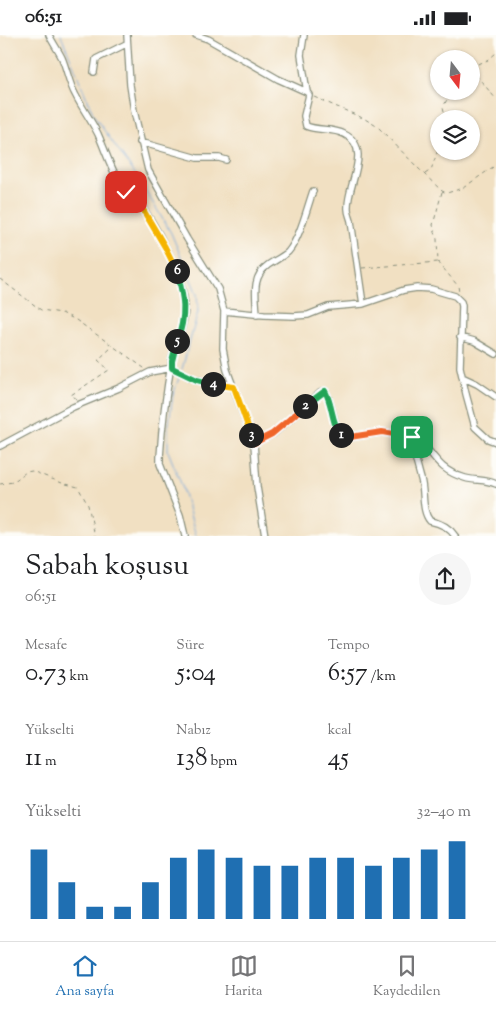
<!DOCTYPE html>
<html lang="tr">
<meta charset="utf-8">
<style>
body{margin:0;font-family:"Sorts Mill Goudy",serif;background:#f6f6f6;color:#202124;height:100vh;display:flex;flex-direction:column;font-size:19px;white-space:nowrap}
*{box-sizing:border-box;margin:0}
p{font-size:16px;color:#757577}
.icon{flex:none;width:28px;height:28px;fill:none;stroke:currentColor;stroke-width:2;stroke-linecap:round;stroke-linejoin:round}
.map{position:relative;height:501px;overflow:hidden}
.panel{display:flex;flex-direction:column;background:#fff;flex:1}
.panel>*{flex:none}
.needle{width:32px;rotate:164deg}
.controls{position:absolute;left:430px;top:15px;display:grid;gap:10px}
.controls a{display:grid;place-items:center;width:50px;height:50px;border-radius:50%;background:#fff;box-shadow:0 1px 4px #0004;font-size:25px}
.pin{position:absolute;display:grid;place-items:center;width:42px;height:42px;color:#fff;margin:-21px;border-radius:10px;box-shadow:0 2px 8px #0006}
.km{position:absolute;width:25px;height:25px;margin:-12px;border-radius:50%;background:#222;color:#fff;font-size:14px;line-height:25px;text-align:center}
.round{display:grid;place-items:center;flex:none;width:52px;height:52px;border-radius:26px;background:#f6f6f6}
.summary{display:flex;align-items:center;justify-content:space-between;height:85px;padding:0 25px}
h1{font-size:28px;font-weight:600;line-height:38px}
.figures{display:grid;grid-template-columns:repeat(3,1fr);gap:8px;height:85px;padding:5px 25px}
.figures div{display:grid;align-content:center}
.figures b{font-size:25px;font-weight:600}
.figures small{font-size:14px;font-weight:400}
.figures p{font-size:14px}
.chart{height:140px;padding:10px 25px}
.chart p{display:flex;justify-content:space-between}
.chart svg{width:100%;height:90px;margin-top:5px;stroke:#1f6fb2;stroke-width:6}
.status{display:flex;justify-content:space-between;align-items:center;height:35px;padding:0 25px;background:#fff;direction:ltr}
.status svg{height:14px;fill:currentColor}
.menu{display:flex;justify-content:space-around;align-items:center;height:70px;border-top:1px solid #e0e0e0;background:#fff;font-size:14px;color:#757577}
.menu a{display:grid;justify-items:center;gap:2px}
.menu .selected{color:#1f6fb2}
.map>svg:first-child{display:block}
</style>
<div class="status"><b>06:51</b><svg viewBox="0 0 49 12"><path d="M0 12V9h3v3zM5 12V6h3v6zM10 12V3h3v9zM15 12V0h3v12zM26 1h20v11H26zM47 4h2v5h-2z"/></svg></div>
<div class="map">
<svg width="496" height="501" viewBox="0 0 496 501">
<rect width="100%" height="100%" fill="#fdfcf7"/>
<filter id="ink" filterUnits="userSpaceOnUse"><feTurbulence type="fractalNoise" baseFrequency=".02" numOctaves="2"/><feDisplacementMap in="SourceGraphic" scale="10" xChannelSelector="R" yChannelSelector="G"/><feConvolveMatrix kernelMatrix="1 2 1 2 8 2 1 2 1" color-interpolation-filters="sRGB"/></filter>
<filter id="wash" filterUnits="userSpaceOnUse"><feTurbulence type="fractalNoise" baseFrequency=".0096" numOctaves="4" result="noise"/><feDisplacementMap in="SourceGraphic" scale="20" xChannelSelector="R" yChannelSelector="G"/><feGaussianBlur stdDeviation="1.12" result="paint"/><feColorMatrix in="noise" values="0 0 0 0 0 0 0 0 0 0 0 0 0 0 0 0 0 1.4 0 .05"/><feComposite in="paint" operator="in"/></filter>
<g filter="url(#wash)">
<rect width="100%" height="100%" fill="#f1e0c2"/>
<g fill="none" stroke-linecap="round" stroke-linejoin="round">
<path stroke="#6ca2d9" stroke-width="1" d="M61,0L94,81L138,143L171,198L197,259L198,277L182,334
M180,340L173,360L168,394V416L182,451L196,501"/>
</g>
</g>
<g filter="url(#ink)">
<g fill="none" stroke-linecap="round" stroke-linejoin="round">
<defs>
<path id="minor" d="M49,0C53,8 58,15 62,23C67,35 69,48 75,59C82,73 91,85 98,99C105,115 110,131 119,147C124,155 130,157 135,163C155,187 184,242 185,273C185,291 175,307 172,325C166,357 162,390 160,422V429L180,480L185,501
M127,0L130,50L134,76L148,135L187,204L218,254L224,276L223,314L227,335L254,408L257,452L265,501
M196,0L208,4L278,44L307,57L309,60L304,81L306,91C318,96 333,93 344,99C374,113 346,151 348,174C348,178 350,182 351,186L363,269
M304,0L301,20L307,57
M94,37L96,24L126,9
M140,107L197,123H219L226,125
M224,276L264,280L294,281L308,280L328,272L363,269L404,255L417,253L431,254L455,261L461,267L462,271L460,332L466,359L475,392L488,404L496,407
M257,280C256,261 251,242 268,230C274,226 282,222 288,217C300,203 307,173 313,156
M460,302L474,306L496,319
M464,343L477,349L496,362
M412,402C413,417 417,430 421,444C425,458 421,475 430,486C441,488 449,492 455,501
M254,408L273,399L320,358L325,356C333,370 332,387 341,400L350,402L383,397L418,403C435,421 438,435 465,443C475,446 486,444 496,449
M0,411L73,372L119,353L150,337L172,333L197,345L234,352"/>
</defs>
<use href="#minor" stroke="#888e7b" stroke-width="8"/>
<path stroke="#888e7b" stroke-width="1" stroke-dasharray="4 4" stroke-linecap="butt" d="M471,32L488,25L496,18
M471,34L496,64
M314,62L365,84L378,92L424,139L442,156L447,158L463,153L496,130
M446,84L443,72L449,61V56
M425,139L431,135L439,112
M442,157L433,190L437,204L438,227L458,251L459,257
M362,233L438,227
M0,244L41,275L62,278L76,285L144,333
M77,364L71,360L109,335L98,325L112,312
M0,449L13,447L26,437L32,436L62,448L78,452L88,470L95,501"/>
<use href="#minor" stroke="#fff" stroke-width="5.5"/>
</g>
</g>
<g fill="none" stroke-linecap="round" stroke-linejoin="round" filter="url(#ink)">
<defs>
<path id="split-1" d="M341,400L350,402L382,397L412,402"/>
<path id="split-2" d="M305,371L325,356C333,370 331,388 341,400"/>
<path id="split-3" d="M251,400L254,408L272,399L305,371"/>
<path id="split-4" d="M213,349L234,352L251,400"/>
<path id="split-5" d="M177,306L172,326V333L197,345L213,349"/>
<path id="split-6" d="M177,236C184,263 187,280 177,306"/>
<path id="split-7" d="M142,173L165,212L177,236"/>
<path id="split-8" d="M126,157L134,162L142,173"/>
</defs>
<use href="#split-1" stroke="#fff" stroke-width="10"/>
<use href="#split-2" stroke="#fff" stroke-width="10"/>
<use href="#split-3" stroke="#fff" stroke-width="10"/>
<use href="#split-4" stroke="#fff" stroke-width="10"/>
<use href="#split-5" stroke="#fff" stroke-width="10"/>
<use href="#split-6" stroke="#fff" stroke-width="10"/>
<use href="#split-7" stroke="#fff" stroke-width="10"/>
<use href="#split-8" stroke="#fff" stroke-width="10"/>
<use href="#split-1" stroke="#f0652b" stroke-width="6"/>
<use href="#split-2" stroke="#22a559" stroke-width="6"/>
<use href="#split-3" stroke="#f0652b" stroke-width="6"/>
<use href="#split-4" stroke="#f5b400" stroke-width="6"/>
<use href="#split-5" stroke="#22a559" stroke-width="6"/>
<use href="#split-6" stroke="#22a559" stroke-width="6"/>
<use href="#split-7" stroke="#f5b400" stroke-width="6"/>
<use href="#split-8" stroke="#f5b400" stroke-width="6"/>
</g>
</svg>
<div class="controls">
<a><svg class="needle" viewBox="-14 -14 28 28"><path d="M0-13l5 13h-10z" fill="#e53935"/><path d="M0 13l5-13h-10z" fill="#757577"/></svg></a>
<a><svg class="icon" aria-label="layers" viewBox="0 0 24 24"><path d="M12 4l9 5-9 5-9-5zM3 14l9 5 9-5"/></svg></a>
</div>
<div class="pin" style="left:412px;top:402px;background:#1e9e55"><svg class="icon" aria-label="arrive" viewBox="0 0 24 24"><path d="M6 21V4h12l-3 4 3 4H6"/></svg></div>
<div class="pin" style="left:126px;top:157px;background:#d93025"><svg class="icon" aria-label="check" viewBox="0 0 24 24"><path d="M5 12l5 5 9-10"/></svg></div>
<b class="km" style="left:341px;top:400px">1</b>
<b class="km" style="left:305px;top:371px">2</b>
<b class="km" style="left:251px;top:400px">3</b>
<b class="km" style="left:213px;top:349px">4</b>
<b class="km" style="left:177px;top:306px">5</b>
<b class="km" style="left:177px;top:236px">6</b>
</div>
<section class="panel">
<div class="summary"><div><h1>Sabah koşusu</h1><p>06:51</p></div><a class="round"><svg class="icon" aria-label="share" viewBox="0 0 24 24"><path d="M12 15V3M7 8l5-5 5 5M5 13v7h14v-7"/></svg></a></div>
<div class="figures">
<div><p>Mesafe</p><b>0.73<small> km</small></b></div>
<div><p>Süre</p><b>5:04</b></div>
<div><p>Tempo</p><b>6:57<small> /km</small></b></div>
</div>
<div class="figures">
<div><p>Yükselti</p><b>11<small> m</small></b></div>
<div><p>Nabız</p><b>138<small> bpm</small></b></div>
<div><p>kcal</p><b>45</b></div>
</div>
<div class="chart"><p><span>Yükselti</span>32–40 m</p>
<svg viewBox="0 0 160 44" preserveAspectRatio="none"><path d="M5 44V10M15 44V26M25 44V38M35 44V38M45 44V26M55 44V14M65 44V10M75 44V14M85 44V18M95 44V18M105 44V14M115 44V14M125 44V18M135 44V14M145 44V10M155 44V6"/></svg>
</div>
</section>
<nav class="menu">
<a class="selected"><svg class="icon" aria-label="home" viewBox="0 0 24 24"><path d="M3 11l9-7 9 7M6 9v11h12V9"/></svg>Ana sayfa</a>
<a><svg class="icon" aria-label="map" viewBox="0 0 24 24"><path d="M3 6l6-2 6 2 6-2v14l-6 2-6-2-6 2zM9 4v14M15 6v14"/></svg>Harita</a>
<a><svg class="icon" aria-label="saved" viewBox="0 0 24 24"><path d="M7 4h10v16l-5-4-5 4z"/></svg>Kaydedilen</a>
</nav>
